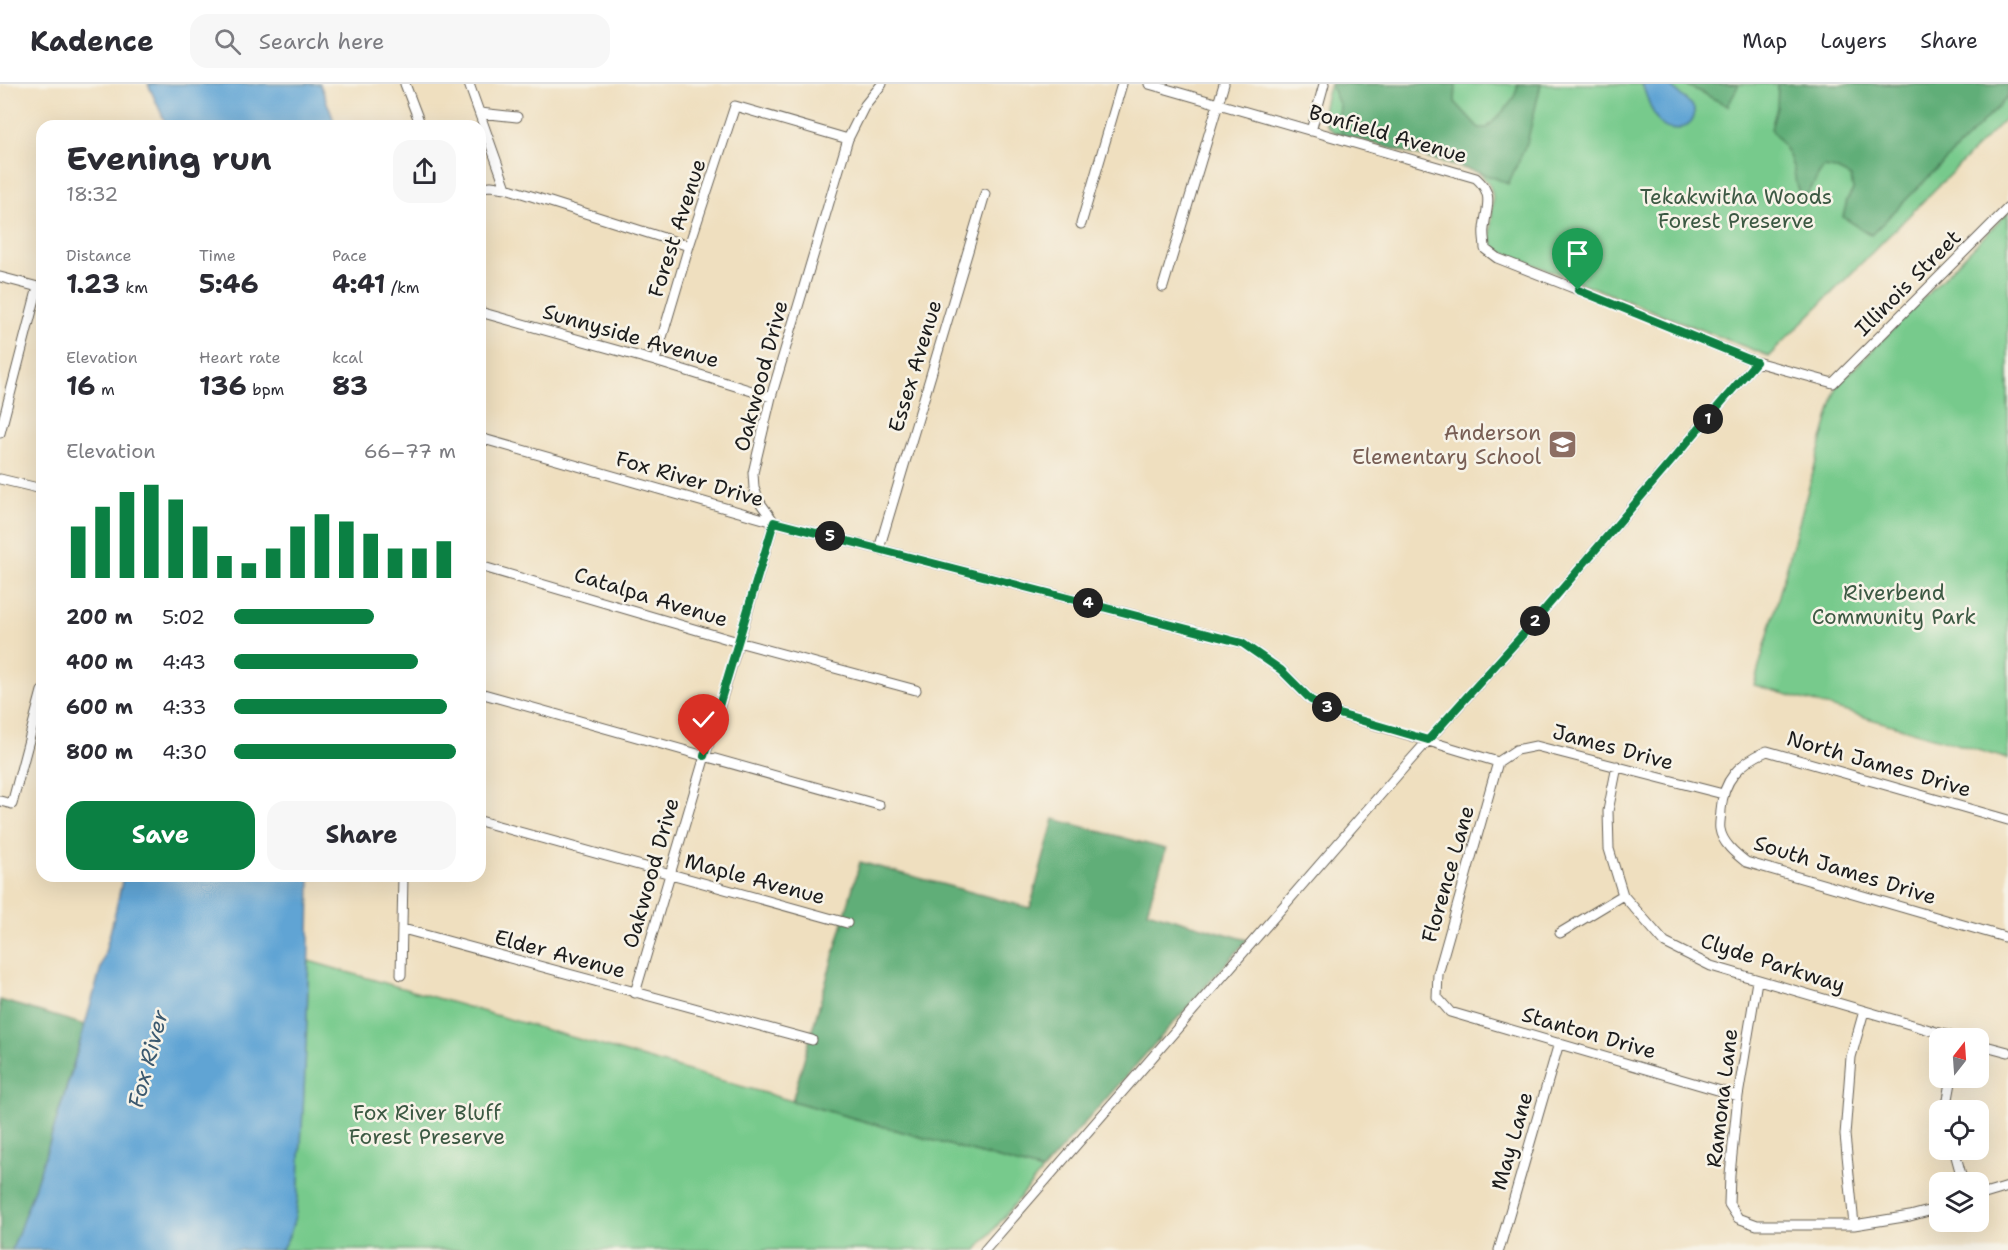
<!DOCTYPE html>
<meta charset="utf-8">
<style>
body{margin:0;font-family:"Shantell Sans",sans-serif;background:#f7f7f7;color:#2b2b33;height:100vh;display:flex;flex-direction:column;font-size:22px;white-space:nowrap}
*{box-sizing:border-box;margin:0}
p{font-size:20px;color:#7c7c81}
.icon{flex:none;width:33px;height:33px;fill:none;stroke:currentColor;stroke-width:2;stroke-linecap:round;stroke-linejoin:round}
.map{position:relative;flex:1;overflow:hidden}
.drawer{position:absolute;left:36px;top:36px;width:450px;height:762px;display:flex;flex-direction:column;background:#fff;border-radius:18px;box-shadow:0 6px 24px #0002}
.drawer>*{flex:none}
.needle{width:39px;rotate:17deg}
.buttons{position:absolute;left:1929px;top:944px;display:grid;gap:12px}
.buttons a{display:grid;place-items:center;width:60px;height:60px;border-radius:12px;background:#fff;box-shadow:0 6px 24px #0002;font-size:30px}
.pin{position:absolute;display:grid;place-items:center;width:51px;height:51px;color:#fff;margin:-62px -26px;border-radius:50% 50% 50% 0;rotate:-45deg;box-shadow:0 0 6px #0007}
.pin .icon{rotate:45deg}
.km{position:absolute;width:30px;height:30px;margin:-15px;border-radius:50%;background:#222;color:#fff;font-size:16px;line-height:30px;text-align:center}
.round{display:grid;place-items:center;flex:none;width:63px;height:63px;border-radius:18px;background:#f7f7f7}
.headline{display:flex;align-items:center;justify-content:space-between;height:102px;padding:0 30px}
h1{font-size:33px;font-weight:700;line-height:45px}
.stats{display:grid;grid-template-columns:repeat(3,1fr);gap:9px;height:102px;padding:6px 30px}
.stats div{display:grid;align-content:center}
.stats b{font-size:26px;font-weight:700}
.stats small{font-size:16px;font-weight:400}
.stats p{font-size:16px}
.chart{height:168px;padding:12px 30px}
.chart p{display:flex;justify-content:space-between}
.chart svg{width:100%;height:108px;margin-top:6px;stroke:#0b8043;stroke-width:6}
.action{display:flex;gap:12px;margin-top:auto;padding:12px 30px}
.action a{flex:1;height:69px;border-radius:18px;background:#0b8043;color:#fff;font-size:24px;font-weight:700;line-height:69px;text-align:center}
.action a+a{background:#f7f7f7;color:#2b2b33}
ul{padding:0 30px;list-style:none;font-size:20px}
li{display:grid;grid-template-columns:96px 72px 1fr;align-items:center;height:45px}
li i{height:15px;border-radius:8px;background:#0b8043}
header{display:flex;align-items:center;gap:36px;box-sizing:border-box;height:84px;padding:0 30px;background:#fff;border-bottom:2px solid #e1e1e2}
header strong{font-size:28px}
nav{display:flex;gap:33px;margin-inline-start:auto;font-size:21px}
.search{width:420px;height:54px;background:#f7f7f7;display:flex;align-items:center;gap:15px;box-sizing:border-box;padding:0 21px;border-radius:18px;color:#7c7c81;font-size:22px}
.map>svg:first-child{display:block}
</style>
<header>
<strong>Kadence</strong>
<div class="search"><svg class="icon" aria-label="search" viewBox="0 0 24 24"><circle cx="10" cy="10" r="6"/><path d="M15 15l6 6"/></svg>Search here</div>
<nav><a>Map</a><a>Layers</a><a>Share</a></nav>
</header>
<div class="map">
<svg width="2008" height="1166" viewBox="0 0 2008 1166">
<rect width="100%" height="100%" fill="#f7f3e8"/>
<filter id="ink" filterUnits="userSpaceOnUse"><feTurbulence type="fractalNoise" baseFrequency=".0167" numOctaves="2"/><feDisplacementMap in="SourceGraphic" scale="12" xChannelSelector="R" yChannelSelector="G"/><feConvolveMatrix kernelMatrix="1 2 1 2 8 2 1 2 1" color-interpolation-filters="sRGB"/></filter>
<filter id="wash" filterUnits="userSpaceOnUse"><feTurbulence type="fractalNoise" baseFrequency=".008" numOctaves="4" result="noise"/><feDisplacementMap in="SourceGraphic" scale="24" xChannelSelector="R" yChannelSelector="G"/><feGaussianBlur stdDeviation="1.35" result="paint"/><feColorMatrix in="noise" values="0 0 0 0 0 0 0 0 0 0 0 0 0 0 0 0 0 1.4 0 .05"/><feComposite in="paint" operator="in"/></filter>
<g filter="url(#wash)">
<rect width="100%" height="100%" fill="#efdfbf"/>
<path fill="#77ca8c" stroke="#4a7354" stroke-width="1.5" d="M1330,0H2008V32L1769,272L1494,165C1483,137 1507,108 1477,88L1334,48C1316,35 1325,18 1330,0Z
M2008,128V675L1754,601L1837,302Z
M309,877L792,1017L1042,1087L977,1166H281C301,1138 298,1098 300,1064C305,1002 306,939 309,877Z"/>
<path fill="#61ae78" stroke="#3e654a" stroke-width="1.5" d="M1330,0H1456L1455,18L1479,44H1487C1500,29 1515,20 1518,0H1541L1527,59L1508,100L1495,94L1477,88L1343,51L1338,39L1340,22Z
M1684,0H1739L1728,22Z
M1778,0H2008V13L1871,151L1843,133L1847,116L1853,106L1851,93L1835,85L1824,83C1815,94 1813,105 1803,115C1793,99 1797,98 1793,83C1789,68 1780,57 1771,45L1777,23Z
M1054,735L1166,765L1147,827L1247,856L1042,1087L792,1017L860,778L1030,824Z
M0,916L85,941L35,1106L12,1166H0Z"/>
<path fill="#60a4d4" stroke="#3e6078" stroke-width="1.5" d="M148,0H320L336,42H167Z
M1642,0H1667L1670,2L1692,21L1695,28C1694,35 1692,38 1685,42C1657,58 1649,17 1642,0Z
M123,792H310C309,881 307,970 301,1059C298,1094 302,1137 281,1166H12C41,1088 66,1010 88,930C101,884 114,839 123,792Z"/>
</g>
<g filter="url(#ink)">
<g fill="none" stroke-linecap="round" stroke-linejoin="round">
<defs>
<path id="street" d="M405,0L421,42
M469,0L506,104
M1149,0L1476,94C1495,111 1486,123 1484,145C1483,151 1485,158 1485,165L1497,174L1637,229L1756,278L1833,299L2008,124
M480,29L517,33
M1311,47L1324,0
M480,103L491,102L506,104L689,162
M1081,140L1122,0
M0,193L42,204
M1163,203L1224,0
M480,228L655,277L771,313
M655,277L689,162L735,22L848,55
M0,349L38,203
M480,354L774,438L1242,559L1281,586L1311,616L1339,630L1498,678L1516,666L1536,662L1723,710
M0,395L42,405
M879,465L985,110
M480,482L738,558L916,606
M480,609L879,721
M1498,678L1438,890L1437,913L1450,928L1738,1012
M1617,682L1608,727L1609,765L1623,811L1665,859L1711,882L1957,954
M0,717L12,720L42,607
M2008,736L1767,667C1739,679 1723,696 1721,726C1721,732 1719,740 1720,745C1722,759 1736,770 1746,778L2008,854
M480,737L847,839
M403,845L812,956
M1560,849L1623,811
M401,891L403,792
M1757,897L1738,1012L1730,1090L1729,1120L1738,1134L1757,1141H1854L1910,1132L1940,1124
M635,909L774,438L759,417L754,404L753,389L771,313L848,55L865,21L882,0
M1978,960L2008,968
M1946,1026L1952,993
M1954,1065L1963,1098
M1978,1112L2008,1103
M1854,1141L1845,1051L1851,973L1864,927
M985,1166L1407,680L1527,546L1756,278
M1499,1166L1559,959"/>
</defs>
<use href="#street" stroke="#666055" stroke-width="11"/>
<use href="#street" stroke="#fff" stroke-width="9"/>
</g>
</g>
<g fill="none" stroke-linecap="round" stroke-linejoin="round" filter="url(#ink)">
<defs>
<path id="route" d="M704,672L774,438L1242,559L1281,586L1311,616L1339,630L1428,656L1527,546L1756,278L1578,206"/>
</defs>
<use href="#route" stroke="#fff" stroke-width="12"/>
<use href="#route" stroke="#0b8043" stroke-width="8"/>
</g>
<defs>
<symbol id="school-square" viewBox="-11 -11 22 22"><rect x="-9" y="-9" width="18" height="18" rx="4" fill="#8d6e63" stroke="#f7f3e8"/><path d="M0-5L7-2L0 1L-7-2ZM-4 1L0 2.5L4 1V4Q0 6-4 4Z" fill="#fff"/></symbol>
</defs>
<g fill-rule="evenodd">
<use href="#school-square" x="1546" y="344" width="33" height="33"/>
</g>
<g text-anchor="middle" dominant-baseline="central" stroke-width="5" stroke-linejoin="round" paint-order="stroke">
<g font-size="21" fill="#1c1c1c" stroke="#f7f3e8">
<text transform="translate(1388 50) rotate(16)">Bonfield Avenue</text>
<text transform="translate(677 144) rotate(-72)">Forest Avenue</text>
<text transform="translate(1908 199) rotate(-45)">Illinois Street</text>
<text transform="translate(631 252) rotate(16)">Sunnyside Avenue</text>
<text transform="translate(915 282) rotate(-73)">Essex Avenue</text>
<text transform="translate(761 292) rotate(-75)">Oakwood Drive</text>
<text transform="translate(690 395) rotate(16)">Fox River Drive</text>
<text transform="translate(651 513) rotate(17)">Catalpa Avenue</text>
<text transform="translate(1613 663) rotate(15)">James Drive</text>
<text transform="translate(1879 680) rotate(16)">North James Drive</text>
<text transform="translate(1845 786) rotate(17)">South James Drive</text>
<text transform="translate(651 789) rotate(-74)">Oakwood Drive</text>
<text transform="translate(1448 790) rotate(-74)">Florence Lane</text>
<text transform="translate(755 795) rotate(15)">Maple Avenue</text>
<text transform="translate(560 870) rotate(15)">Elder Avenue</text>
<text transform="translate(1773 879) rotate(18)">Clyde Parkway</text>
<text transform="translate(1589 949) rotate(16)">Stanton Drive</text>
<text transform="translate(1722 1014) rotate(-83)">Ramona Lane</text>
<text transform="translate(1512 1057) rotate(-74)">May Lane</text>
</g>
<g font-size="21" fill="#3c5943" stroke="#f7f3e8">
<text x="1736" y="113">Tekakwitha Woods<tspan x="1736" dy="24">Forest Preserve</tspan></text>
<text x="1894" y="509">Riverbend<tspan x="1894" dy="24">Community Park</tspan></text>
<text x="427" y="1029">Fox River Bluff<tspan x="427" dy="24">Forest Preserve</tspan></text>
</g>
<g font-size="21" fill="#785e54" stroke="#f7f3e8" text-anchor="end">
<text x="1541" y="349">Anderson<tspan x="1541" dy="24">Elementary School</tspan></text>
</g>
<g font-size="22" font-style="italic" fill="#3b596f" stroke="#f7f3e8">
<text transform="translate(148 975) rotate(-75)">Fox River</text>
</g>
</g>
</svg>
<div class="buttons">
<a><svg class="needle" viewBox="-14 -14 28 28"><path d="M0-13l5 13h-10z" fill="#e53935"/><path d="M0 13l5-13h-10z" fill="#7c7c81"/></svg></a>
<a><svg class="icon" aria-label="locate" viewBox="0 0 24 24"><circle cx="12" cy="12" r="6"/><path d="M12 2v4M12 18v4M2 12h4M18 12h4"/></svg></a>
<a><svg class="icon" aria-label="layers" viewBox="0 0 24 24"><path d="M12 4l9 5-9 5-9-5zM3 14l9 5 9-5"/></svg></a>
</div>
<div class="pin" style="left:1578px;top:206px;background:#1e9e55"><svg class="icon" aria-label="arrive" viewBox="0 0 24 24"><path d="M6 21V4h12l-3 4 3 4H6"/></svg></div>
<div class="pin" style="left:704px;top:672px;background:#d93025"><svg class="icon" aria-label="check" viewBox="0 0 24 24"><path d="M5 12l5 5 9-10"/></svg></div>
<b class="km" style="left:1708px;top:335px">1</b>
<b class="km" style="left:1535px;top:537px">2</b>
<b class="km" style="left:1327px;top:623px">3</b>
<b class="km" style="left:1088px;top:519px">4</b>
<b class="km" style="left:830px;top:452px">5</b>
<section class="drawer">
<div class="headline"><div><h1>Evening run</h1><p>18:32</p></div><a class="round"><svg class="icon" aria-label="share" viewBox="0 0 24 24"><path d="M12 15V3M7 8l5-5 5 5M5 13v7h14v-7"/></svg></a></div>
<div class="stats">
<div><p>Distance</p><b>1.23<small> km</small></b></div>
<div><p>Time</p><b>5:46</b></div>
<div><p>Pace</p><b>4:41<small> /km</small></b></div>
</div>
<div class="stats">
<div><p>Elevation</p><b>16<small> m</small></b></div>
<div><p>Heart rate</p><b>136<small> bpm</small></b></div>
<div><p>kcal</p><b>83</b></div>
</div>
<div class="chart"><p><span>Elevation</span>66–77 m</p>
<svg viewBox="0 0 160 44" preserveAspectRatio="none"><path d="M5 44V23M15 44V15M25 44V9M35 44V6M45 44V12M55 44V23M65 44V35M75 44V38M85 44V32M95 44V23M105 44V18M115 44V21M125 44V26M135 44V32M145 44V32M155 44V29"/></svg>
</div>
<ul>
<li><b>200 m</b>5:02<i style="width:63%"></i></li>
<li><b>400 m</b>4:43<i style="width:83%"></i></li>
<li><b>600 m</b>4:33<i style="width:96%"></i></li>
<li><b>800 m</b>4:30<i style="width:100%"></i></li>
</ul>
<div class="action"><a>Save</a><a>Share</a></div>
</section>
</div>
